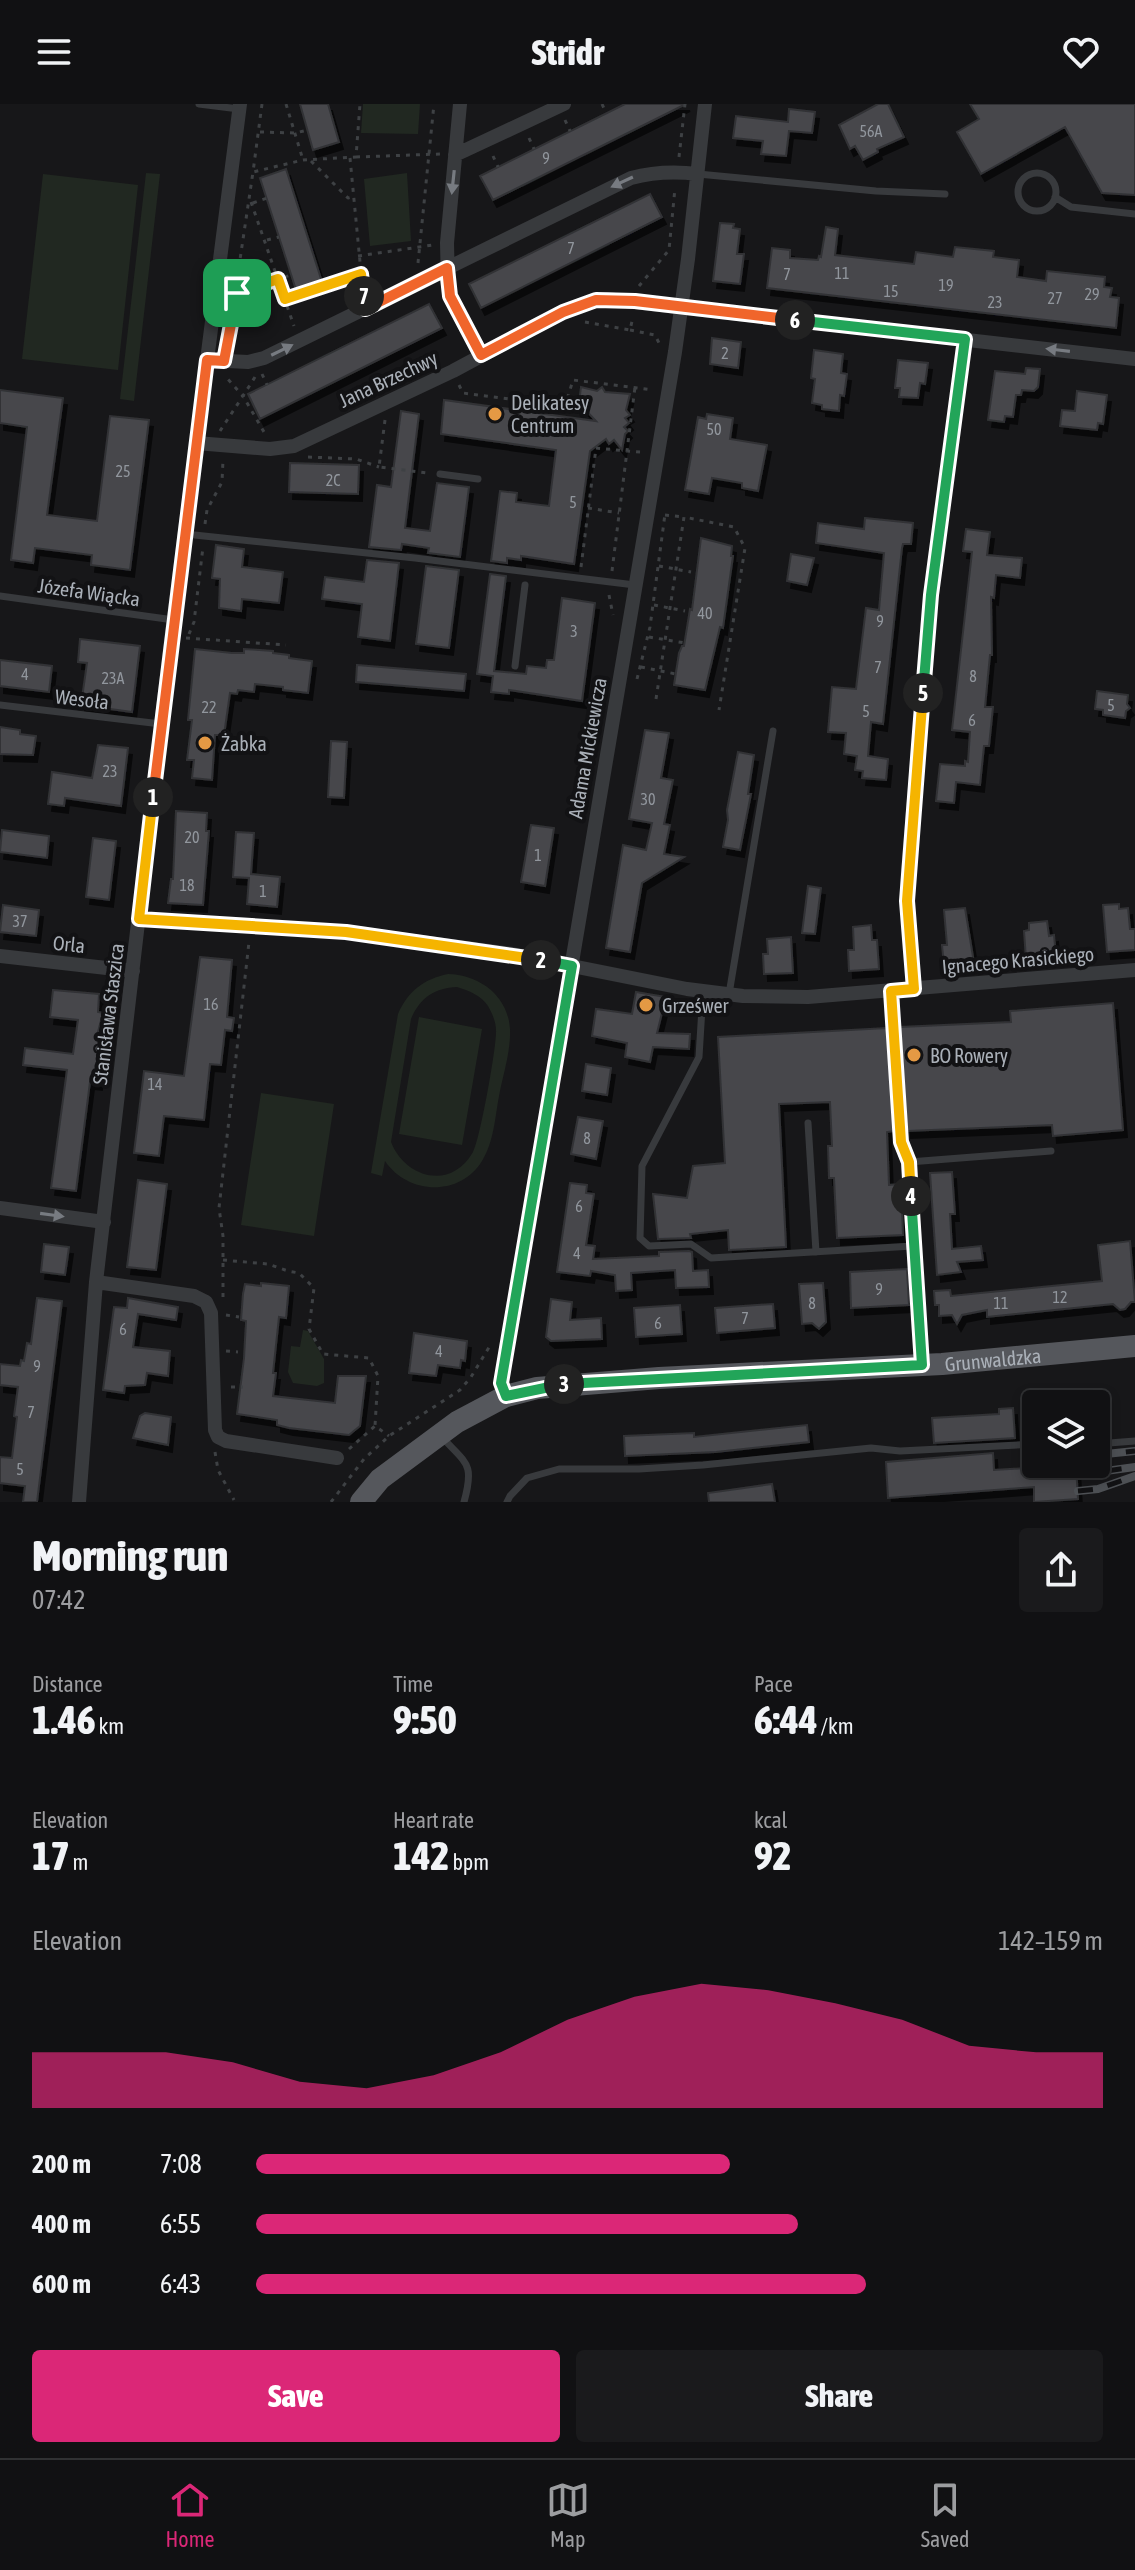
<!DOCTYPE html>
<meta charset="utf-8">
<style>
body{margin:0;font-family:"Asap Condensed",sans-serif;background:#1a1a1c;color:#f1f3f6;height:100vh;display:flex;flex-direction:column;font-size:30px;white-space:nowrap}
*{box-sizing:border-box;margin:0}
p{font-size:26px;color:#9c9da0}
.icon{flex:none;width:44px;height:44px;fill:none;stroke:currentColor;stroke-width:2;stroke-linecap:round;stroke-linejoin:round}
.map{position:relative;height:1398px;overflow:hidden}
.drawer{display:flex;flex-direction:column;background:#111113;flex:1}
.drawer>*{flex:none}
.buttons{position:absolute;left:1022px;top:1286px;display:grid;gap:16px}
.buttons a{display:grid;place-items:center;width:88px;height:88px;border-radius:8px;background:#111113;box-shadow:0 4px 12px #0003,0 0 0 2px #303133;font-size:40px}
.pin{position:absolute;display:grid;place-items:center;width:68px;height:68px;color:#fff;margin:-34px;border-radius:16px;box-shadow:0 4px 12px #0006}
.km{position:absolute;width:40px;height:40px;margin:-20px;border-radius:50%;background:#222;color:#fff;font-size:22px;line-height:40px;text-align:center}
.round{display:grid;place-items:center;flex:none;width:84px;height:84px;border-radius:8px;background:#1a1a1c}
.summary{display:flex;align-items:center;justify-content:space-between;height:136px;padding:0 32px}
h1{font-size:44px;font-weight:800;line-height:60px}
.figures{display:grid;grid-template-columns:repeat(3,1fr);gap:12px;height:136px;padding:8px 32px}
.figures div{display:grid;align-content:center}
.figures b{font-size:40px;font-weight:800}
.figures small{font-size:22px;font-weight:400}
.figures p{font-size:22px}
.chart{height:224px;padding:16px 32px}
.chart p{display:flex;justify-content:space-between}
.chart svg{width:100%;height:144px;margin-top:8px;fill:#db2777;opacity:.7}
.button{display:flex;gap:16px;margin-top:auto;padding:16px 32px}
.button a{flex:1;height:92px;border-radius:8px;background:#db2777;color:#fff;font-size:32px;font-weight:800;line-height:92px;text-align:center}
.button a+a{background:#1a1a1c;color:#f1f3f6}
ul{padding:0 32px;list-style:none;font-size:26px}
li{display:grid;grid-template-columns:128px 96px 1fr;align-items:center;height:60px}
li i{height:20px;border-radius:10px;background:#db2777}
header{display:flex;justify-content:space-between;align-items:center;height:104px;padding:0 32px;background:#111113;font-size:36px;font-weight:800}
.dock{display:flex;justify-content:space-around;align-items:center;height:112px;border-top:2px solid #303133;background:#111113;font-size:22px;color:#9c9da0}
.dock a{display:grid;justify-items:center;gap:4px}
.dock .selected{color:#db2777}
.map>svg:first-child{display:block}
</style>
<header><svg class="icon" aria-label="menu" viewBox="0 0 24 24"><path d="M4 6h16M4 12h16M4 18h16"/></svg>Stridr<svg class="icon" aria-label="heart" viewBox="0 0 24 24"><path d="M12 20l-8-8c-3-5 5-10 8-4 3-6 11-1 8 4z"/></svg></header>
<div class="map">
<svg width="1135" height="1398" viewBox="0 0 1135 1398">
<defs>
<filter id="shadow"><feDropShadow dx="4" dy="7" stdDeviation="0" flood-color="#0009"/></filter>
</defs>
<rect width="100%" height="100%" fill="#171719"/>
<path fill="#212821" fill-rule="evenodd" d="M363,0H420L418,30L361,29Z
M146,69L160,70L134,297L120,295Z
M407,69L411,137L370,142L364,75Z
M43,70L138,81L118,266L22,255Z
M448,870C480,871 508,892 510,925C511,947 503,971 499,992C495,1013 494,1038 482,1057C460,1093 408,1091 385,1057L382,1072L371,1069L398,910C408,887 424,875 448,870ZM457,883C469,887 481,891 488,902C492,909 496,918 496,926C497,941 480,1036 473,1048C451,1087 405,1074 391,1038L411,915C420,894 434,884 457,883Z
M419,913L482,925L462,1041L399,1030Z
M261,989L334,1000L314,1132L241,1121Z
M303,1226L308,1227L324,1255V1279L317,1282L293,1279L288,1268L291,1242L300,1243Z"/>
<path fill="#46474c" stroke="#313235" stroke-width="2" filter="url(#shadow)" d="M300,0H328L339,38L313,46Z
M625,0H686L493,96L480,72Z
M878,0H888L904,33L877,45L878,48L863,56L855,42L850,45L839,21Z
M970,0H1135V91L1102,89L1065,23L981,70L957,28L979,15Z
M789,5L815,8L812,29L789,27L786,52L761,50L763,37L733,34L736,12L788,18Z
M286,65L323,181L297,189L260,74Z
M650,90L662,113L481,204L469,180Z
M720,119L734,120L733,124L740,125L737,150H744L740,180L713,177Z
M826,123L838,125L835,151L914,160L916,148L953,153L955,143L994,147L993,153L1019,156L1017,173L1046,177L1047,167L1105,173L1104,183L1112,184L1110,193L1119,194L1116,224L767,184L772,144L790,146V154L818,156L819,152L821,153Z
M429,200L442,224L260,315L248,290Z
M712,234L741,238L738,264L710,260Z
M814,246L843,250L841,269L847,270L844,292L840,291L839,307L822,305V301L812,299L815,275L811,274Z
M898,256L928,259L925,280L920,279L918,294L899,293L900,284H895Z
M1026,264L1040,265L1038,283L1034,287L1022,286L1021,291H1016L1013,313L1005,312L1004,318L988,316L995,267L1025,270Z
M581,283L597,287L602,283L605,288L630,290L626,306L630,311L625,314L629,319L624,323L628,327L625,330L622,346L614,336L609,340L606,335L590,347L574,460L521,452V456L507,454V459L491,457L500,387L517,389L516,398L549,402L556,346L441,330L444,296L596,317L579,299Z
M0,286L63,294L47,411L97,417L110,312L149,316L130,466L91,461L92,451L35,444L33,459L11,456L27,323L0,319Z
M1077,287L1107,291L1103,320L1098,319L1097,326L1060,322L1062,306L1075,307Z
M401,307L419,310L405,424L430,427L437,379L469,383L460,453L428,449L429,444L402,440L401,446L369,443L377,381L391,383Z
M707,310L733,314L730,335L767,341L758,387L742,384V379L712,374L709,390L685,386L698,313L706,315Z
M290,359L359,361L358,390L289,388Z
M865,414L913,419L911,440H903L902,444L883,620L871,618L868,652L888,655L886,676L862,674L863,667L855,666L857,652L844,650L846,629L828,628L832,583L856,585L866,504L879,506L884,449L816,439L818,419L864,425Z
M966,425L990,428L987,451L1022,454L1020,474L996,471L994,494L991,493L992,551H990L985,603H993L989,642H984L980,681L956,678L954,699L936,697L940,660L965,662V657L968,658L970,628L952,626L972,448L963,447Z
M701,434L732,442L731,452H733L723,524L720,523L705,586L674,581L679,549L682,542H684L690,505L692,506Z
M216,441L244,445L242,463L283,468L279,499L242,495L241,507L219,504L220,475L212,474Z
M791,450L814,454L807,481L787,477Z
M367,456L399,459L390,537L358,533L362,500L322,495L325,473L364,478Z
M426,462L459,466L449,544L416,540Z
M490,470L506,472L494,567L526,570L527,562L546,564L547,556H554L562,494L595,499L582,597L509,586V590L491,588L493,572L477,570Z
M80,535L140,542L132,608L81,601L87,559L78,558Z
M195,545L232,549H244V545L273,547V549L289,551V554L312,557L308,589L283,586V583L255,580L254,588L238,586L237,590L230,589L224,631H215L212,676L192,674L194,656H187L192,616H188Z
M0,556L52,562L49,588L0,582Z
M357,561L466,570L464,587L356,578Z
M1097,587L1128,591L1127,600L1130,604L1126,607L1125,614L1103,611V606L1095,605Z
M0,623L20,626V630L36,632L33,651L0,650Z
M645,626L669,629L661,674L673,676L664,720L670,721L664,750L684,753L642,779L630,848L606,844L623,741L646,746L652,719L629,715Z
M331,637L347,638L344,694L328,693Z
M98,641L128,644L121,702L65,694L64,702L48,700L52,668L92,674Z
M738,648L754,651L748,690H751L740,746L723,743L728,716L727,706Z
M176,707L207,709L206,727H209L203,801L168,799L171,775H173Z
M531,721L554,724L545,782L521,778Z
M2,726L49,732L47,754L0,748Z
M236,728L254,729L251,770L280,773L277,803L247,800L249,774L233,773Z
M93,734L116,737L109,796L86,793Z
M808,782L821,784L815,830L802,829Z
M1119,800V805L1128,804L1130,825H1135V846L1107,848L1103,801Z
M3,801L39,806L36,832L0,828Z
M965,804L974,859L944,862L942,841H947L944,806Z
M1047,817L1049,832L1054,831L1056,852L1026,855L1024,827L1029,826V819Z
M871,821L872,836H877L879,865L849,867L848,846H854L853,823Z
M791,833L793,869L764,870L763,850H768L767,835Z
M200,853L232,856L227,913L234,914L232,927L225,926L221,961L210,960L204,1016L164,1012L159,1052L134,1049L144,967L184,972Z
M53,886L99,890L98,908L103,909L98,928H104L98,979L90,978L76,1087L51,1084L67,966L23,961L25,944L73,950L78,916L50,913Z
M636,888L666,893L657,929L690,930L689,945L653,943L650,958L625,953L627,939L592,932L596,905L632,910Z
M1113,899L1123,1026L1053,1032L1052,1021L907,1027L900,923L1011,918L1010,907Z
M887,924L894,1027L887,1028L889,1081L901,1080L903,1131L837,1134L834,1074H829L828,1042H832L830,998L779,1000L786,1143L729,1146L728,1126L690,1130L691,1134L658,1135L653,1090L687,1094L693,1062L725,1059L718,933Z
M586,960L611,964L607,991L582,987Z
M578,1013L603,1017L596,1055L571,1050Z
M952,1068L955,1110H950L952,1145L981,1142L983,1156L957,1158L961,1168L937,1171L930,1069Z
M138,1076L167,1080L156,1166L127,1163Z
M570,1079L587,1081L586,1089L594,1090L586,1141L595,1142L593,1155L659,1152V1148L689,1147L692,1148L693,1167L708,1166L709,1183L676,1184L675,1166L631,1169L632,1186L616,1187L615,1171L591,1167L590,1172L557,1168Z
M1130,1137L1135,1198H1131L1125,1205L1120,1206L1113,1200L987,1213V1206L962,1211L957,1220L952,1211L939,1212V1201H935L934,1187L950,1186L951,1192L1102,1177L1098,1141Z
M44,1140L69,1143L65,1171L41,1168Z
M907,1165L909,1201L851,1204L850,1168Z
M261,1179L289,1182L286,1214L279,1213L273,1269H276L273,1292L335,1299L338,1272H366L360,1322L349,1331L289,1324L277,1321V1316L237,1310L244,1254L246,1217L241,1216L243,1190L245,1180L261,1182Z
M823,1179L826,1218L819,1225L812,1219L802,1220L799,1180Z
M37,1194L62,1197L37,1398H23L25,1382L0,1379V1353L12,1354L17,1313L14,1312L18,1283L0,1281V1260L20,1262L21,1256L24,1257L27,1239L31,1240Z
M128,1194L178,1203L176,1216L138,1210L133,1243L170,1247L168,1272L147,1269L145,1281L125,1282L124,1289L103,1286L114,1203L127,1204Z
M551,1195L572,1198L570,1216L601,1214L602,1235L551,1237L546,1233Z
M773,1200L775,1224L717,1229L715,1204Z
M680,1201L682,1230L636,1233L634,1204Z
M414,1229L467,1237L465,1257L461,1256L460,1264L438,1261L436,1272L409,1269Z
M1013,1304L1015,1334L934,1339L932,1314L999,1310V1305Z
M145,1309L171,1313L168,1341L133,1334L140,1312Z
M807,1321L809,1338L716,1348L625,1352L624,1332L694,1329V1333Z
M993,1349L994,1366L1076,1361L1078,1395L1034,1398V1383L888,1394L886,1358Z
M772,1380L775,1398H709L708,1389Z"/>
<g fill="none" stroke-linecap="round" stroke-linejoin="round">
<path stroke="#3e4144" stroke-width="3" stroke-dasharray="4 6" stroke-linecap="butt" d="M262,0L253,68L303,56L356,53L360,0
M286,0L303,56
M602,0L606,9
M565,16L570,27
M260,28L295,29L308,26
M529,34L534,45
M493,52L498,63
M356,53L440,50
M679,53L685,0
M350,54L363,189
M311,57L348,94L352,93
M251,98L294,222
M253,99L267,94
M267,136L279,133
M358,152L433,141
M418,159L434,0
M639,182L669,146L675,84
M237,189L291,171
M285,195L361,170
M585,218L630,226L633,213
M630,226L655,231L659,239
M227,243L253,68
M262,270L267,281
M255,273L243,292L264,328
M459,281L463,289L565,302L573,276L653,286
M385,316L379,363L428,369
M220,327L243,292L225,272
M308,353L356,355L379,363
M588,404L619,409
M665,411L684,413
M205,420L207,406L222,378L223,356
M659,462L691,468
M581,463L596,344L627,347L635,283
M612,467L627,347L641,348
M609,491L613,511
M654,501L685,507
M189,530L194,518L203,443
M649,533L685,539
M186,534L286,541
M641,563L676,570
M637,575L650,523L665,410
M656,595L684,413L734,423L745,444L719,606
M223,1156L268,1160L288,1167L299,1169L314,1184L309,1225L323,1250L369,1254L378,1272L375,1322
M223,1193V1132L219,1104L249,838
M226,1211L239,1213
M226,1247L238,1248
M231,1283H243
M349,1345L375,1322L389,1332
M215,1348L218,1366L234,1396
M331,1398L364,1355L389,1332L460,1286L471,1273L491,1240"/>
<path stroke="#383a3d" stroke-width="7" d="M199,0L239,5
M1018 88a19 19 0 1 1 38 0a19 19 0 1 1-38 0Z
M698,70L876,87L945,90
M1055,93L1071,103L1135,110
M440,370L478,375
M185,430L415,454L635,481
M0,492L174,516
M515,562L525,481
M0,601L161,620
M703,887L699,953L642,1062L640,1134L649,1142L691,1140L711,1154L913,1142
M891,887L901,1038L909,1058L922,1258
M729,890L773,627
M808,1019L816,1148
M909,1058L1051,1047
M441,1332C466,1360 475,1358 464,1398
M1096,1340L1135,1337
M507,1398L510,1392L527,1374L559,1365H639L703,1361L871,1344L900,1347L1036,1340"/>
<path stroke="#383a3d" stroke-width="14" d="M460,0L447,139L448,181L450,192L481,251
M455,51L564,0
M207,256L248,258L264,254L631,74C653,68 674,67 698,70
M196,339L270,345L294,342L453,267L563,208L583,200L607,195L1135,255
M139,815L346,828L512,850L687,885L743,892L808,893L1135,866
M0,852L133,867
M914,885L907,797L908,767L931,491L965,235
M0,1104L104,1118
M96,1178L194,1192L206,1198L211,1209L215,1326L218,1333L226,1337L337,1354
M506,1292L501,1279L675,248L688,155L705,0
M79,1398L96,1178L172,528L240,0"/>
<path stroke="#55575c" stroke-width="22" id="s1" d="M361,1398L380,1375L457,1318L506,1292L537,1284L659,1274L942,1260L1135,1242"/>
<defs>
<path id="rail" d="M1096,1351L1135,1347
M1030,1357H1036
M1077,1371L1135,1363
M1078,1387L1098,1385L1135,1372"/>
</defs>
<use href="#rail" stroke="#4d5054" stroke-width="8"/>
<use href="#rail" stroke="#121214" stroke-width="5" stroke-dasharray="15" stroke-linecap="butt"/>
</g>
<defs><path id="oneway-solid" d="M-6-.8H1V-3.2L6.5 0L1 3.2V.8H-6Z" transform="scale(2)"/></defs>
<g fill="#777b81">
<use href="#oneway-solid" transform="translate(453 78) rotate(96)"/>
<use href="#oneway-solid" transform="translate(622 78) rotate(155)"/>
<use href="#oneway-solid" transform="translate(282 246) rotate(-26)"/>
<use href="#oneway-solid" transform="translate(1058 246) rotate(-173)"/>
<use href="#oneway-solid" transform="translate(52 1111) rotate(8)"/>
</g>
<g fill="none" stroke-linecap="round" stroke-linejoin="round">
<defs>
<path id="split-1" d="M153,693L207,256L224,257L237,189"/>
<path id="split-2" d="M153,693L139,815L346,828L541,856"/>
<path id="split-3" d="M541,856L572,862L501,1279L506,1292L564,1280"/>
<path id="split-4" d="M564,1280L922,1261L911,1092"/>
<path id="split-5" d="M911,1092L909,1058L901,1038L891,887L914,885L907,797L923,589"/>
<path id="split-6" d="M795,216L965,235L931,491L923,589"/>
<path id="split-7" d="M364,192L365,205L447,164L450,192L481,251L563,208L596,196L635,197L795,216"/>
<path id="split-8" d="M237,189L278,175L285,195L361,170L364,192"/>
</defs>
<use href="#split-1" stroke="#fff" stroke-width="16"/>
<use href="#split-2" stroke="#fff" stroke-width="16"/>
<use href="#split-3" stroke="#fff" stroke-width="16"/>
<use href="#split-4" stroke="#fff" stroke-width="16"/>
<use href="#split-5" stroke="#fff" stroke-width="16"/>
<use href="#split-6" stroke="#fff" stroke-width="16"/>
<use href="#split-7" stroke="#fff" stroke-width="16"/>
<use href="#split-8" stroke="#fff" stroke-width="16"/>
<use href="#split-1" stroke="#f0652b" stroke-width="10"/>
<use href="#split-2" stroke="#f5b400" stroke-width="10"/>
<use href="#split-3" stroke="#22a559" stroke-width="10"/>
<use href="#split-4" stroke="#22a559" stroke-width="10"/>
<use href="#split-5" stroke="#f5b400" stroke-width="10"/>
<use href="#split-6" stroke="#22a559" stroke-width="10"/>
<use href="#split-7" stroke="#f0652b" stroke-width="10"/>
<use href="#split-8" stroke="#f5b400" stroke-width="10"/>
</g>
<g fill="#e49944" stroke="#121214" stroke-width="3">
<circle cx="495" cy="310" r="8"/>
<circle cx="205" cy="639" r="8"/>
<circle cx="646" cy="901" r="8"/>
<circle cx="914" cy="951" r="8"/>
</g>
<g text-anchor="middle" dominant-baseline="central" stroke-width="8" stroke-linejoin="round" paint-order="stroke">
<g font-size="16" fill="#91969d">
<text x="871" y="27">56A</text>
<text x="546" y="54">9</text>
<text x="571" y="144">7</text>
<text x="842" y="169">11</text>
<text x="787" y="170">7</text>
<text x="946" y="181">19</text>
<text x="891" y="187">15</text>
<text x="1092" y="190">29</text>
<text x="1055" y="194">27</text>
<text x="995" y="198">23</text>
<text x="725" y="249">2</text>
<text x="714" y="325">50</text>
<text x="123" y="367">25</text>
<text x="333" y="376">2C</text>
<text x="573" y="398">5</text>
<text x="705" y="509">40</text>
<text x="880" y="517">9</text>
<text x="574" y="527">3</text>
<text x="878" y="563">7</text>
<text x="25" y="570">4</text>
<text x="973" y="572">8</text>
<text x="113" y="574">23A</text>
<text x="1111" y="601">5</text>
<text x="209" y="603">22</text>
<text x="866" y="607">5</text>
<text x="972" y="616">6</text>
<text x="110" y="667">23</text>
<text x="648" y="695">30</text>
<text x="192" y="733">20</text>
<text x="538" y="751">1</text>
<text x="187" y="781">18</text>
<text x="263" y="787">1</text>
<text x="20" y="817">37</text>
<text x="211" y="900">16</text>
<text x="155" y="980">14</text>
<text x="587" y="1034">8</text>
<text x="579" y="1102">6</text>
<text x="577" y="1149">4</text>
<text x="879" y="1185">9</text>
<text x="1060" y="1193">12</text>
<text x="812" y="1199">8</text>
<text x="1001" y="1199">11</text>
<text x="745" y="1214">7</text>
<text x="658" y="1219">6</text>
<text x="123" y="1225">6</text>
<text x="439" y="1247">4</text>
<text x="37" y="1262">9</text>
<text x="31" y="1308">7</text>
<text x="20" y="1365">5</text>
</g>
<g font-size="20" fill="#aab0b8" stroke="#121214">
<text transform="translate(388 275) rotate(-25)">Jana Brzechwy</text>
<text transform="translate(89 488) rotate(8)">Józefa Wiącka</text>
<text transform="translate(82 595) rotate(7)">Wesoła</text>
<text transform="translate(587 644) rotate(-80)">Adama Mickiewicza</text>
<text transform="translate(69 840) rotate(6)">Orla</text>
<text transform="translate(1018 856) rotate(-5)">Ignacego Krasickiego</text>
<text transform="translate(108 910) rotate(-83)">Stanisława Staszica</text>
<text stroke="none"><textPath href="#s1" startOffset="670">Grunwaldzka</textPath></text>
</g>
<g font-size="20" fill="#aab0b8" stroke="#121214" text-anchor="start">
<text x="511" y="298">Delikatesy<tspan x="511" dy="23">Centrum</tspan></text>
<text x="221" y="639">Żabka</text>
<text x="662" y="901">Grześwer</text>
<text x="930" y="951">BO Rowery</text>
</g>
</g>
</svg>
<div class="buttons">
<a><svg class="icon" aria-label="layers" viewBox="0 0 24 24"><path d="M12 4l9 5-9 5-9-5zM3 14l9 5 9-5"/></svg></a>
</div>
<div class="pin" style="left:237px;top:189px;background:#1e9e55"><svg class="icon" aria-label="arrive" viewBox="0 0 24 24"><path d="M6 21V4h12l-3 4 3 4H6"/></svg></div>
<b class="km" style="left:153px;top:693px">1</b>
<b class="km" style="left:541px;top:856px">2</b>
<b class="km" style="left:564px;top:1280px">3</b>
<b class="km" style="left:911px;top:1092px">4</b>
<b class="km" style="left:923px;top:589px">5</b>
<b class="km" style="left:795px;top:216px">6</b>
<b class="km" style="left:364px;top:192px">7</b>
</div>
<section class="drawer">
<div class="summary"><div><h1>Morning run</h1><p>07:42</p></div><a class="round"><svg class="icon" aria-label="share" viewBox="0 0 24 24"><path d="M12 15V3M7 8l5-5 5 5M5 13v7h14v-7"/></svg></a></div>
<div class="figures">
<div><p>Distance</p><b>1.46<small> km</small></b></div>
<div><p>Time</p><b>9:50</b></div>
<div><p>Pace</p><b>6:44<small> /km</small></b></div>
</div>
<div class="figures">
<div><p>Elevation</p><b>17<small> m</small></b></div>
<div><p>Heart rate</p><b>142<small> bpm</small></b></div>
<div><p>kcal</p><b>92</b></div>
</div>
<div class="chart"><p><span>Elevation</span>142–159 m</p>
<svg viewBox="0 0 160 44" preserveAspectRatio="none"><path d="M0 44V27L10 27L20 27L30 30L40 36L50 38L60 34L70 27L80 17L90 10L100 6L110 8L120 12L130 17L140 25L150 27L160 27V44z"/></svg>
</div>
<ul>
<li><b>200 m</b>7:08<i style="width:56%"></i></li>
<li><b>400 m</b>6:55<i style="width:64%"></i></li>
<li><b>600 m</b>6:43<i style="width:72%"></i></li>
</ul>
<div class="button"><a>Save</a><a>Share</a></div>
</section>
<nav class="dock">
<a class="selected"><svg class="icon" aria-label="home" viewBox="0 0 24 24"><path d="M3 11l9-7 9 7M6 9v11h12V9"/></svg>Home</a>
<a><svg class="icon" aria-label="map" viewBox="0 0 24 24"><path d="M3 6l6-2 6 2 6-2v14l-6 2-6-2-6 2zM9 4v14M15 6v14"/></svg>Map</a>
<a><svg class="icon" aria-label="saved" viewBox="0 0 24 24"><path d="M7 4h10v16l-5-4-5 4z"/></svg>Saved</a>
</nav>
